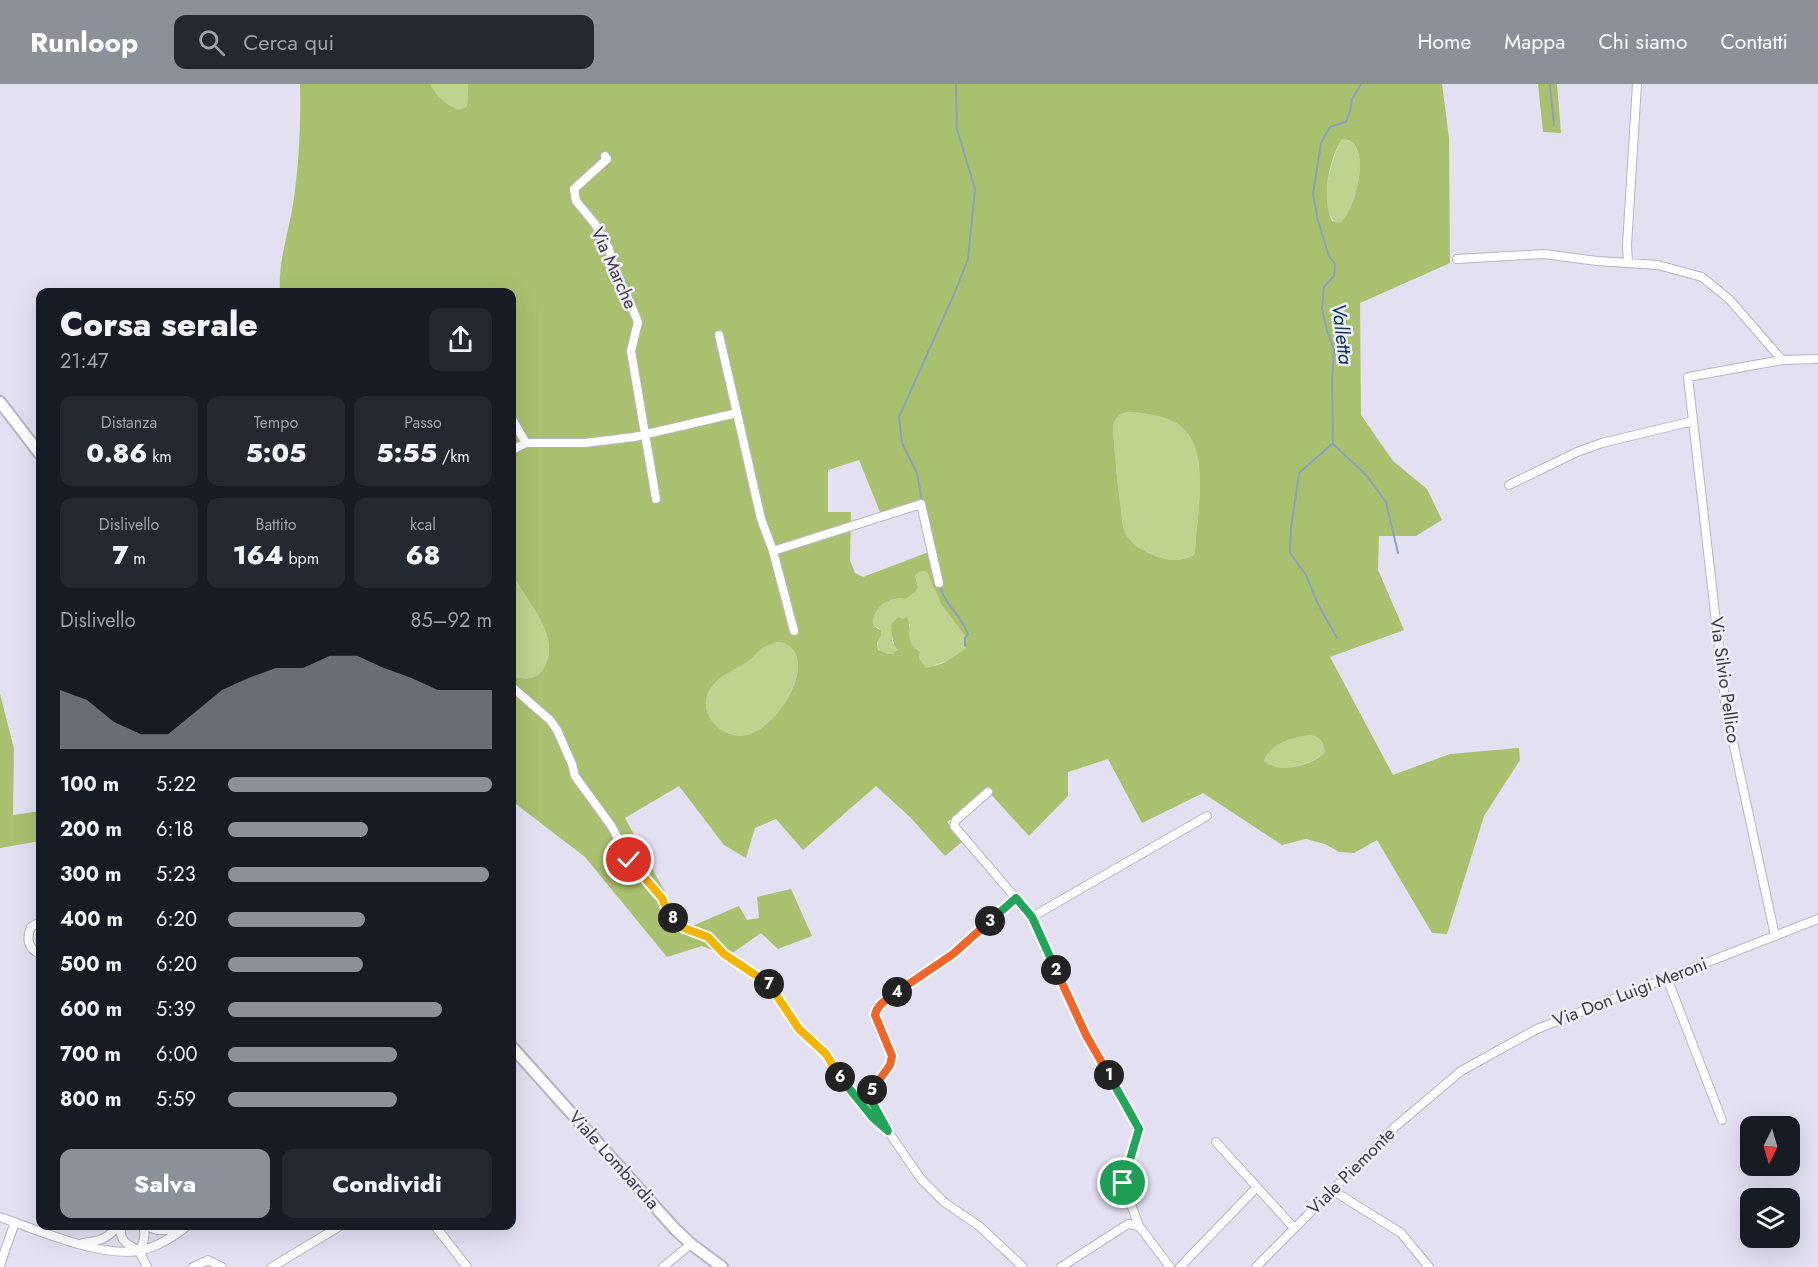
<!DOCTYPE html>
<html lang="it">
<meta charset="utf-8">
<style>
body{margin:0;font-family:Jost,sans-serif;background:#242831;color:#f1f3f6;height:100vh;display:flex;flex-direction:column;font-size:22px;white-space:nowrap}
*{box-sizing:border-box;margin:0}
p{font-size:20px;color:#9ea1a6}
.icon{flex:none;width:33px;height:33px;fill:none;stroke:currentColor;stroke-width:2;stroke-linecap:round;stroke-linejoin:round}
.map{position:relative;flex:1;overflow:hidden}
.panel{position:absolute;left:36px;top:204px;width:480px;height:942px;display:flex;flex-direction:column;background:#171b24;border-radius:12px;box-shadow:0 6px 24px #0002}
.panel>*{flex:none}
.needle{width:39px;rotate:185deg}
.fabs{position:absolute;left:1740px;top:1032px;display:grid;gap:12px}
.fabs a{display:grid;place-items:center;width:60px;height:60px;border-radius:12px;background:#171b24;box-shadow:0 6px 24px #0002;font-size:30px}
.pin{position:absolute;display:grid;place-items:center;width:51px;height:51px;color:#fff;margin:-26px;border:3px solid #fff;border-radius:50%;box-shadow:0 2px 6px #0007}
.km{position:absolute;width:30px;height:30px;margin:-15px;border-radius:50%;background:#222;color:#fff;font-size:16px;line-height:30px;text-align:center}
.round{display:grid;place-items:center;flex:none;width:63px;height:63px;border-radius:12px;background:#242831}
.overview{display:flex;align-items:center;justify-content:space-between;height:102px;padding:0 24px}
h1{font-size:33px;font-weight:800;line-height:45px}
.stats{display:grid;grid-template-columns:repeat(3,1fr);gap:9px;height:102px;padding:6px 24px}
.stats div{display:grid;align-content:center;border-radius:12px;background:#242831;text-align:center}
.stats b{font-size:26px;font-weight:800}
.stats small{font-size:16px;font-weight:400}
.stats p{font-size:16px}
.chart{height:168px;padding:12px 24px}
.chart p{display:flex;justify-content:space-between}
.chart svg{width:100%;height:108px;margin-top:6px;fill:#8c9099;opacity:.7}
.button{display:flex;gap:12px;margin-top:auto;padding:12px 24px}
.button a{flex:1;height:69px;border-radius:12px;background:#8c9099;color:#fff;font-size:24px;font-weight:800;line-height:69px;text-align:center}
.button a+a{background:#242831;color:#f1f3f6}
ul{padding:0 24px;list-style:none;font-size:20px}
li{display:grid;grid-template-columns:96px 72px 1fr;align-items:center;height:45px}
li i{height:15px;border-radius:8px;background:#8c9099}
header{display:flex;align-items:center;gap:36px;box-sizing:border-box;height:84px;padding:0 30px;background:#8c9099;color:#fff}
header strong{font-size:28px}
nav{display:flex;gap:33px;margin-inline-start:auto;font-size:21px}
.search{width:420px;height:54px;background:#242831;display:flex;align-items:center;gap:15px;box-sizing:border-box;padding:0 21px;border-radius:12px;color:#9ea1a6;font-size:22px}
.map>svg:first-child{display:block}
</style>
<header>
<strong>Runloop</strong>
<div class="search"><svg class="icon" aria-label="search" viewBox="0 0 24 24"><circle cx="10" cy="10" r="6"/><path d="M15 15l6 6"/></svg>Cerca qui</div>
<nav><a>Home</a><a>Mappa</a><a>Chi siamo</a><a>Contatti</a></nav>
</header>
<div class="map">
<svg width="1818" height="1183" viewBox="0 0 1818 1183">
<rect width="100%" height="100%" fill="#e2e0f1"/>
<path fill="#bed38e" d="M430,0H468L467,22L460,26C446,21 437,13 430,0Z
M1342,55C1374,55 1356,128 1340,140C1314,132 1332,71 1342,55Z
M1129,328C1144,329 1160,331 1174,338C1214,358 1196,432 1195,468L1194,471C1181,478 1166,477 1153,471C1144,467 1132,461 1127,452C1122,444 1122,434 1121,425C1117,398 1115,372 1113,345C1114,334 1118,330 1129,328Z
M924,487L927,488L941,520L965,552L966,564C952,578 942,577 926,585L919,574L920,568C909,561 907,552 910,540L891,543L893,548L892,557L897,567L893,570C880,570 873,565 881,552L879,544L874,542C870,525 889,512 905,515L918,503L915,491L919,488Z
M512,489C526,518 565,554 542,587C534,597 522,595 512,592Z
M777,558C785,558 791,562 795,569C808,594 775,642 750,650C724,659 695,630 710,605C719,591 734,587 747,578C753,574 758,567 764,563C768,561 773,560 777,558Z
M1309,651C1321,653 1323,657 1325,668C1313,681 1278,690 1264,677C1270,659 1292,654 1309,651Z"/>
<path fill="#a9c06f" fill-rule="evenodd" d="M300,0H430C437,13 446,21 460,26L467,22L468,0H1442L1449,54L1450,179L1360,219L1361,331L1393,377L1427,405L1442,436L1416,452H1379L1378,486L1404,546L1330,573L1393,691L1450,670L1519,664L1520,676L1484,732L1447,850L1432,849L1377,756L1354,769L1339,768L1325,760L1306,755L1282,761L1203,709L1142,739L1108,675L1068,688V712L1029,752L988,707L947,738L962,758L945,772L911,734L876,702L803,766L776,735L755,744L746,774L724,761L679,702L625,734L685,845L739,822L747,836L759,834L757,813L791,805L812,852L778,865L761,849L728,872L702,862L667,873L585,773L512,717V592C522,595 534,597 542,587C565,554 526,518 512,489V208H280C278,178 288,151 293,121C299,81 301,40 300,0ZM1342,55C1374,54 1356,128 1340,139L1332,137C1321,115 1329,75 1342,55ZM1129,328C1144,329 1160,331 1174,338C1214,358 1196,432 1195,468L1194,471C1181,478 1166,477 1153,471C1144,467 1132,461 1127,452C1122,444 1122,434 1121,425C1117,398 1115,372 1113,345C1114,334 1118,330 1129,328ZM859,376L880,428L920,424L929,468L863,493L855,489L850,476L851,428H828V386ZM924,487L927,488L941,520L965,552L966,564C960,569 952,574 945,578C940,581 932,582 926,584L919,574L920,568C903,556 913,548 907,533L903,535L898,533L891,541C892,550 892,558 897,566L893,570H888L878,566L877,559L881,552V547L874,542C870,525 889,512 905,515L915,508L918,503L915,491L919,488ZM777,558C785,558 791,562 795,569C808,594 775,642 750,650C724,659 695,630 710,605C719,591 734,587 747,578C753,574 758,567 764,563C768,561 773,560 777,558ZM1309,651C1321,653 1323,657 1325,668C1313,682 1279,690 1264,677C1270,659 1292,654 1309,651Z
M1538,0H1557L1561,49L1543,48Z
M0,610L14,665L13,731L40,727V757L0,764Z"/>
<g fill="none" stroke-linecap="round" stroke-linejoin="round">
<path stroke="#88a1be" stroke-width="2" d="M1361,0L1352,15L1350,27L1346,38L1330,43L1321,59L1313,110L1318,137L1329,172L1335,180L1334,192L1324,203L1322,224L1327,247L1334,265L1332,296L1333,360L1367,392L1386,418L1398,469
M1550,0L1554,41
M1332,360L1299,389L1291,444L1290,469L1306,491L1318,520L1337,554
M922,418L917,389L902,359L899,333L955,208L968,175L975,105L957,45L956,0
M940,502C944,520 962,532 968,550L965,554V562"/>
<defs>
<path id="minor" d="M605,72L607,75L574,105L576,117L595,140L609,165L616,191L627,212L638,238L631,267L656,415
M1457,175L1544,170L1597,177L1658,181L1702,193L1730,216L1782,276
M1628,179L1627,161L1637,0
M719,251L737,329
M512,335L526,359
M512,366L526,359H585L634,353L737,329L761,435L773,467L921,420L939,499
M1509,401L1577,368L1602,359L1693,337
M773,467L794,547
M512,603L550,636L557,646L572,680L575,692L612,743L629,776L662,814L667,826L675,837L684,844L708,853L724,870L768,899L799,945L827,970L842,996L873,1034L888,1047
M988,708L956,736L954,742L1032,833L1086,951L1139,1045L1123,1099L1139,1142
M1016,814L953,870L881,920L876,925L875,931L892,972L890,981L871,1007L872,1018L888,1047L921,1095L944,1118L979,1142L1023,1183
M1032,833L1207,732
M40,838L31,843C26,855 28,865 40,870
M1775,852L1726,625L1688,293L1782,276L1818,275
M1667,894L1722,1036
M1216,1058L1294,1144
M1332,1106L1401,1149L1429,1183
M0,1133C38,1146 99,1173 138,1167C157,1164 173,1153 187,1142
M121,1142C119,1156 126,1160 138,1166
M146,1142L157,1146H180
M435,1142L467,1183
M83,1159C100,1157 107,1155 118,1142
M139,1167C144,1159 146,1151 143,1142
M139,1167L147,1183
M0,1181L15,1138
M193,1183L208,1176L222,1183
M272,1183L340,1142
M663,1183L691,1160
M1061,1183L1128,1140L1139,1142L1170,1183
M1180,1183L1257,1103
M1256,1183L1395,1043L1461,987L1537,945L1818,835"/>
<path id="major" d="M0,318L40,370
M512,963L675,1145L691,1160L722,1183"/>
</defs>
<use href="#minor" stroke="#b6b4c4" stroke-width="10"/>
<use href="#major" stroke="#b6b4c4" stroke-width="14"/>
<use href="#minor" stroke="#fff" stroke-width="8"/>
<use href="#major" stroke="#fff" stroke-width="10"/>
</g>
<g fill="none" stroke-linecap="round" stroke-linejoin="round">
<defs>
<path id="split-1" d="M1109,991L1139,1045L1123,1099"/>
<path id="split-2" d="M1056,886L1086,951L1109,991"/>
<path id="split-3" d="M990,837L1016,814L1032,833L1056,886"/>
<path id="split-4" d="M897,908L953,870L990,837"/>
<path id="split-5" d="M872,1006L890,981L892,972L875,931C877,920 888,915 897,908"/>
<path id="split-6" d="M840,993L873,1034L888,1047L872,1018V1006"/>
<path id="split-7" d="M769,900L799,945L826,970L840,993"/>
<path id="split-8" d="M673,834L684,844L708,853L724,870L769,900"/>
<path id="split-9" d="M629,776L662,814L667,826L673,834"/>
</defs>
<use href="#split-1" stroke="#fff" stroke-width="12"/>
<use href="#split-2" stroke="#fff" stroke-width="12"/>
<use href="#split-3" stroke="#fff" stroke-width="12"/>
<use href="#split-4" stroke="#fff" stroke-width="12"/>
<use href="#split-5" stroke="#fff" stroke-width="12"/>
<use href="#split-6" stroke="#fff" stroke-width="12"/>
<use href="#split-7" stroke="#fff" stroke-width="12"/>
<use href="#split-8" stroke="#fff" stroke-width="12"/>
<use href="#split-9" stroke="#fff" stroke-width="12"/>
<use href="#split-1" stroke="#22a559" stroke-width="8"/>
<use href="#split-2" stroke="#f0652b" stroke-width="8"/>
<use href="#split-3" stroke="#22a559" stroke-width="8"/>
<use href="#split-4" stroke="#f0652b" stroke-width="8"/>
<use href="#split-5" stroke="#f0652b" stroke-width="8"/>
<use href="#split-6" stroke="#22a559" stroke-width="8"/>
<use href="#split-7" stroke="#f5b400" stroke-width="8"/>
<use href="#split-8" stroke="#f5b400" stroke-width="8"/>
<use href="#split-9" stroke="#f5b400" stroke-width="8"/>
</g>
<g text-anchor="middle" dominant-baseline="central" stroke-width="5" stroke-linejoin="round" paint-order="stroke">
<g font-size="18" fill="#3c3b42" stroke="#f0edfe">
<text transform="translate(614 184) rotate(66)">Via Marche</text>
<text transform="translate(1725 596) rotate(82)">Via Silvio Pellico</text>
<text transform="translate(1630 908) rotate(-21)">Via Don Luigi Meroni</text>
<text transform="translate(614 1076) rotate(48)">Viale Lombardia</text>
<text transform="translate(1351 1087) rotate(-45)">Viale Piemonte</text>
</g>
<g font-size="20" font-style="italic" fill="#06345b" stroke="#f0edfe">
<text transform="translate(1342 250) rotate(83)">Valletta</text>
</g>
</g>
</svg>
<div class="fabs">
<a><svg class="needle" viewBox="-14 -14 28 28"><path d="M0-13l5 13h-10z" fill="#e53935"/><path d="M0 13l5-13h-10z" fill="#9ea1a6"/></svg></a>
<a><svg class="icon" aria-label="layers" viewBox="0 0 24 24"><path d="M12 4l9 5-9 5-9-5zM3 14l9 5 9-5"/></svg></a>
</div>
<div class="pin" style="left:1123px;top:1099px;background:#1e9e55"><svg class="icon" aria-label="arrive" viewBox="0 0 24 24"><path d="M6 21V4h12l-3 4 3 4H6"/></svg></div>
<div class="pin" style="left:629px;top:776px;background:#d93025"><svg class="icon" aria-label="check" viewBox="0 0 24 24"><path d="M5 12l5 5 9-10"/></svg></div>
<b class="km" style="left:1109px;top:991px">1</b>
<b class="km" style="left:1056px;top:886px">2</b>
<b class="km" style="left:990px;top:837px">3</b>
<b class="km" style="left:897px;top:908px">4</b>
<b class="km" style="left:872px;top:1006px">5</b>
<b class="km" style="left:840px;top:993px">6</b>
<b class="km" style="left:769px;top:900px">7</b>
<b class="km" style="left:673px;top:834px">8</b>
<section class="panel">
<div class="overview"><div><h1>Corsa serale</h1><p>21:47</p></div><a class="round"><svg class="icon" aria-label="share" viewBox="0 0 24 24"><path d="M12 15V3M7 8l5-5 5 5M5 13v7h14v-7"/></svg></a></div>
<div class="stats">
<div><p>Distanza</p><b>0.86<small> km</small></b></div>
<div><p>Tempo</p><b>5:05</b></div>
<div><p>Passo</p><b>5:55<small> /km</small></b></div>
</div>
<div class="stats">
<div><p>Dislivello</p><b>7<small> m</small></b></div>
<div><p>Battito</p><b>164<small> bpm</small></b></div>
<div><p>kcal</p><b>68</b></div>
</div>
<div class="chart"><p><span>Dislivello</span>85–92 m</p>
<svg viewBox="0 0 160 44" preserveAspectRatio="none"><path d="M0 44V20L10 24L20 33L30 38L40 38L50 29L60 20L70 15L80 11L90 11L100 6L110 6L120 11L130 15L140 20L150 20L160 20V44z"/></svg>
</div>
<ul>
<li><b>100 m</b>5:22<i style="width:100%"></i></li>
<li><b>200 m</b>6:18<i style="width:53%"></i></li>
<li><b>300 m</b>5:23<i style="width:99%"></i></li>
<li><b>400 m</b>6:20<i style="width:52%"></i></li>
<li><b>500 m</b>6:20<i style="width:51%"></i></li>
<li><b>600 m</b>5:39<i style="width:81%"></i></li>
<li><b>700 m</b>6:00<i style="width:64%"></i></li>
<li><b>800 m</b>5:59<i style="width:64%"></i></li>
</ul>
<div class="button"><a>Salva</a><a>Condividi</a></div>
</section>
</div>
